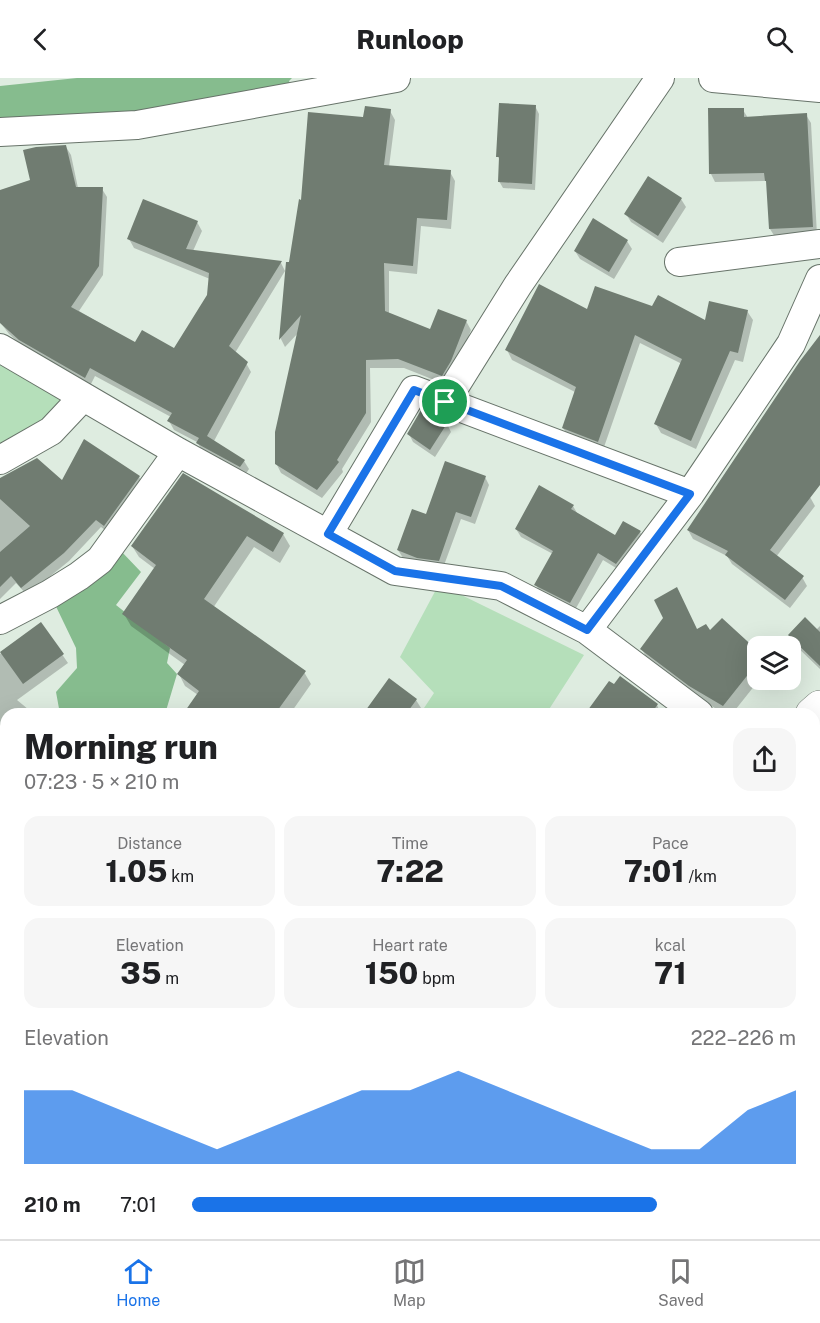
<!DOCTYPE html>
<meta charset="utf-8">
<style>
body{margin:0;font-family:"Public Sans",sans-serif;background:#f6f6f6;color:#202124;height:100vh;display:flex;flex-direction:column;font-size:22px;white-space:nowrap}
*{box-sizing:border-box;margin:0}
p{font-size:20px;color:#757577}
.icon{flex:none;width:33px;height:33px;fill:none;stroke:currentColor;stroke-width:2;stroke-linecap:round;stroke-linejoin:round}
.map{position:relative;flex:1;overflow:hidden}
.details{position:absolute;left:0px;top:630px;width:820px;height:531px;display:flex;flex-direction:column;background:#fff;border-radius:18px 18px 0 0;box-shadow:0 6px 24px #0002}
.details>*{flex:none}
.fabs{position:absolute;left:747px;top:558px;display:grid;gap:12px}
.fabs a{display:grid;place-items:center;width:54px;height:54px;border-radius:12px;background:#fff;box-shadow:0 6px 24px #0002;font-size:30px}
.pin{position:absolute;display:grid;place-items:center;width:51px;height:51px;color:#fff;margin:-26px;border:3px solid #fff;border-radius:50%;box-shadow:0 2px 6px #0007}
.round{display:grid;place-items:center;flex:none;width:63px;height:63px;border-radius:18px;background:#f6f6f6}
.headline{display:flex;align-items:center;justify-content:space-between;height:102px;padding:0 24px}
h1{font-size:33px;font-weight:800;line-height:45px}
.metrics{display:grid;grid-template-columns:repeat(3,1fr);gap:9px;height:102px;padding:6px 24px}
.metrics div{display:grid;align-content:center;border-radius:15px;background:#f6f6f6;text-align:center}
.metrics b{font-size:30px;font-weight:800}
.metrics small{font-size:16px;font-weight:400}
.metrics p{font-size:16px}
.chart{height:168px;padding:12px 24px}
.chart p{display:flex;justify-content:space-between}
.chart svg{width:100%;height:108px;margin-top:6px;fill:#1a73e8;opacity:.7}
ul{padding:0 24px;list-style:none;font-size:20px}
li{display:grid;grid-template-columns:96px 72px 1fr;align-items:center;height:45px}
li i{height:15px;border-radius:8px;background:#1a73e8}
header{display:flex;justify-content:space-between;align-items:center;height:78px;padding:0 24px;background:#fff;font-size:27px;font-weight:800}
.dock{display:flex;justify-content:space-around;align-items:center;height:84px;border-top:2px solid #e0e0e0;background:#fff;font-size:16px;color:#757577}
.dock a{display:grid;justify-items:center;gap:3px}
.dock .active{color:#1a73e8}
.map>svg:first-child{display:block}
</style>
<header><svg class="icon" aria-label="back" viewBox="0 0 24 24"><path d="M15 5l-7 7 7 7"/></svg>Runloop<svg class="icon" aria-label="search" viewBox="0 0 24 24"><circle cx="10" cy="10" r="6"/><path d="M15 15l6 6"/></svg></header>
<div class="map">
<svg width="820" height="1161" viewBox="0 0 820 1161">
<rect width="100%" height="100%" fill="#deece0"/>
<path fill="#b5dfba" d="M0,271L74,321L0,371Z
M439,506L584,577L546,636H420L434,615L400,579Z"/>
<path fill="#86bc8e" d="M77,0H292L289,3L292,11L0,52V8Z
M120,472L141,494L116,527L170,570L167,585L177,596L165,636H60L56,614L77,590L76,570L50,516Z
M820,896V974H815V901Z
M814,984H820V1161H316L332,1155H814Z"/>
<path fill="#0003" d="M535,28L539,36L535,112L503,110L499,103L501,84L498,79Z
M709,32H743L748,40L806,37L811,45L817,157L775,159L770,151L767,103L715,104L711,96Z
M390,33L395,42L389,89L450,94L455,103L451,151L421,148L417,196L389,193V236L431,253L466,243L471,252L455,293L447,307L404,290H370L371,344L342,391L343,394L322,420L281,395L276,385L299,254L285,269L281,261L288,186H290L302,123L364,40Z
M66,69L71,77L78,110L102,111L107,119L103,197L79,233L136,266L174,272L208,218L210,201L134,170L129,161L197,144L202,153L193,173L281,185L285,193L235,275L246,285L251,294L214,363L244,383L249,391L245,397L203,374L197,364L174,352L169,343L171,339L95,298L90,308L25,270L9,256L0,244V137Z
M681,121L686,129L663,165L631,144L626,136Z
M627,163L632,171L614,201L580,181L575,173Z
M653,230L706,244L747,233L753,242L743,284L735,282L696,371L661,355L656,346L682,286L640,265L603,372L569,359L563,350L575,314L512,282L507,272L588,233Z
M820,260V405L810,419L815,428L776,479L802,499L807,508L790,530L732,486L727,478L693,461L688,452Z
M447,346L451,354L435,379L413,364L409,356Z
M183,397L283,456L290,468L280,485L254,469L213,530L304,594L311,606L290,636H185L198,617L185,608L179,596L185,587L131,548L124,536L155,491L139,479L132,468Z
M139,399L144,407L109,455L101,449L69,483L27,517L16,505L0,521V400L62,405Z
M485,399L489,407L475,446L461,441L443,490L403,480L398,472L427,438Z
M573,428L577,435L615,459L640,454L644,462L621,493L603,482L575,532L540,514L536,507L553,476L521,459L516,451Z
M41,546L68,585L17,622L34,636H6V684L0,679V576Z
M820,548V591L794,566L789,557L816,552Z
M697,553L710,554L758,575L759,602L732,636H725L698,620L648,583L642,571Z
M416,622L421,630L416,636H365Z
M657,627L661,636H588Z
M0,713L6,715V769L0,770Z
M5,853L6,854V1063L4,1061L0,1063V860Z
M6,1107V1119L1,1110Z
M26,1155H77L80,1161H15Z"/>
<path fill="#707c71" d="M499,25L536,27L532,106L498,104L499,79H496Z
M365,28L391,31L384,87L451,92L447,142L417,140L413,188L384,185L385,233L430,251L438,231L467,242L451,283L442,298L398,281L366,282V335L337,382L339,384L317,412L275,386V354L301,237L279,262L286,184H289L299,121L301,122L308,34L363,39Z
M708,30H744V39L807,35L813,149L769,151L766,103H765L764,95L709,96Z
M66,67L76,109H103L99,188L71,229L135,264L142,252L174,270L207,217L209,195L127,161L143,121L198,143L186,171L282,183L229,268L248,284L207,358L245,382L240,389L196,365L199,360L167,343L172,335L90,290L85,300L19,262L0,245V112L30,102L23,72L36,69Z
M648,98L682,120L658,158L624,136Z
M593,140L628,162L609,194L574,173Z
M539,206L587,231L595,208L652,228L658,217L705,242L709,223L748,232L738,275L730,273L691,363L654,346L682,281L635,257L598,364L562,350L576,309L505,272Z
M820,257V407L770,472L804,498L785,522L725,477L728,473L687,452L800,283Z
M421,332L448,344L430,372L407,356Z
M84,361L140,398L104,448L96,442L64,475L21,510L11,498L0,509V474L30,448L0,421V400L37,380L62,402Z
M445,383L486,398L471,439L456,434L439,483L417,480L397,472L412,431L426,436Z
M183,395L284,455L273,474L247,458L204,521L306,593L275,636H183L199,613L177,596L187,582L122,536L156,487L131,468Z
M539,407L574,427L571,431L615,457L623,443L641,453L616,486L598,475L570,525L534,507L553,473L515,451Z
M677,509L697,551L706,546L710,552L722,540L758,573V584L723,628L689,608L640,571L663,540L654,522Z
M805,539L820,554V588L788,557Z
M41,544L64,576L23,606L0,574Z
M620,598L658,626L651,636H585L609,603L614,606Z
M389,600L417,621L406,636H363Z"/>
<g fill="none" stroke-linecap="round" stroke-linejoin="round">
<path stroke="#bcc9be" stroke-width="28" stroke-dasharray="28 14" stroke-linecap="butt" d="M430,1161L432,1155"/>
<defs>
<path id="street" d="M713,0L820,10
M0,54L137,47L396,0
M679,184L820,166
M0,270L178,374L395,493L501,508L587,552
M445,324L518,207L660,0
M0,382L51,353L83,319
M328,456L414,312L690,416
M0,542L50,516L79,498L100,482L178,374
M699,636L587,552L690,416L791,266L820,201
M0,773H6
M814,1055L820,1053
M97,1155L100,1161
M521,1155L525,1161
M762,1161V1155"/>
<path id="secondary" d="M812,636L820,629
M232,1161L238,1155"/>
<path id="highway" d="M814,792L820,787
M814,850L820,845
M375,1161L384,1155
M458,1161L467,1155"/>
</defs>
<use href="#street" stroke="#677369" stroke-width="30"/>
<use href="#secondary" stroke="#677369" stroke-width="34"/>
<use href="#highway" stroke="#677369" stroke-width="34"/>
<use href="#street" stroke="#fff" stroke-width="28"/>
<use href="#secondary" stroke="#fff" stroke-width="33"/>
<use href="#highway" stroke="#fff" stroke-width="33"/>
</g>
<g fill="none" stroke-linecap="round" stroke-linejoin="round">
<defs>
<path id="route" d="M414,312L690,416L587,552L501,508L395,493L328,456Z"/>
</defs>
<use href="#route" stroke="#fff" stroke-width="12"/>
<use href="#route" stroke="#1a73e8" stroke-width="8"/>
</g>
</svg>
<div class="fabs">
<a><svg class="icon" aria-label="layers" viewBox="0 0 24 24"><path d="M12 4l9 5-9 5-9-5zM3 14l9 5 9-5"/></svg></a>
</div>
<div class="pin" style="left:445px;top:324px;background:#1e9e55"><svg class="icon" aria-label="arrive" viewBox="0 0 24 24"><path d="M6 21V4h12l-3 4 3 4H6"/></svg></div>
<section class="details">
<div class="headline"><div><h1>Morning run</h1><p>07:23 · 5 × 210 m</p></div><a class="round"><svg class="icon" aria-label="share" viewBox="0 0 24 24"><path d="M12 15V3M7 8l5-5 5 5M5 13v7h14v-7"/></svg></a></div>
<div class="metrics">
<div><p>Distance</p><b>1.05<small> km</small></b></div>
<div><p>Time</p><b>7:22</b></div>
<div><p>Pace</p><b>7:01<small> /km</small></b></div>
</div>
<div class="metrics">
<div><p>Elevation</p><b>35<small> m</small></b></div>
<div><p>Heart rate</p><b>150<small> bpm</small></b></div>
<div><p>kcal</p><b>71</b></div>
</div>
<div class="chart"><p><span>Elevation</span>222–226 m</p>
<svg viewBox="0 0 160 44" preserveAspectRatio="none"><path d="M0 44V14L10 14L20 22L30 30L40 38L50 30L60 22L70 14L80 14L90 6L100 14L110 22L120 30L130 38L140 38L150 22L160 14V44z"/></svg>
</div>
<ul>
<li><b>210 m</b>7:01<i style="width:77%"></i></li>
</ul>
</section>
</div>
<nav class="dock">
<a class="active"><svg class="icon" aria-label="home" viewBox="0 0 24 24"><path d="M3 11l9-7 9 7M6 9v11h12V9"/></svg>Home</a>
<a><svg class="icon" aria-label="map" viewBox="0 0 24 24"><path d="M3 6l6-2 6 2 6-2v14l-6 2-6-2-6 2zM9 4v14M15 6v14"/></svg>Map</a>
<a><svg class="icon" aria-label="saved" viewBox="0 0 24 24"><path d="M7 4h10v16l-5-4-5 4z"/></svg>Saved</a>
</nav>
